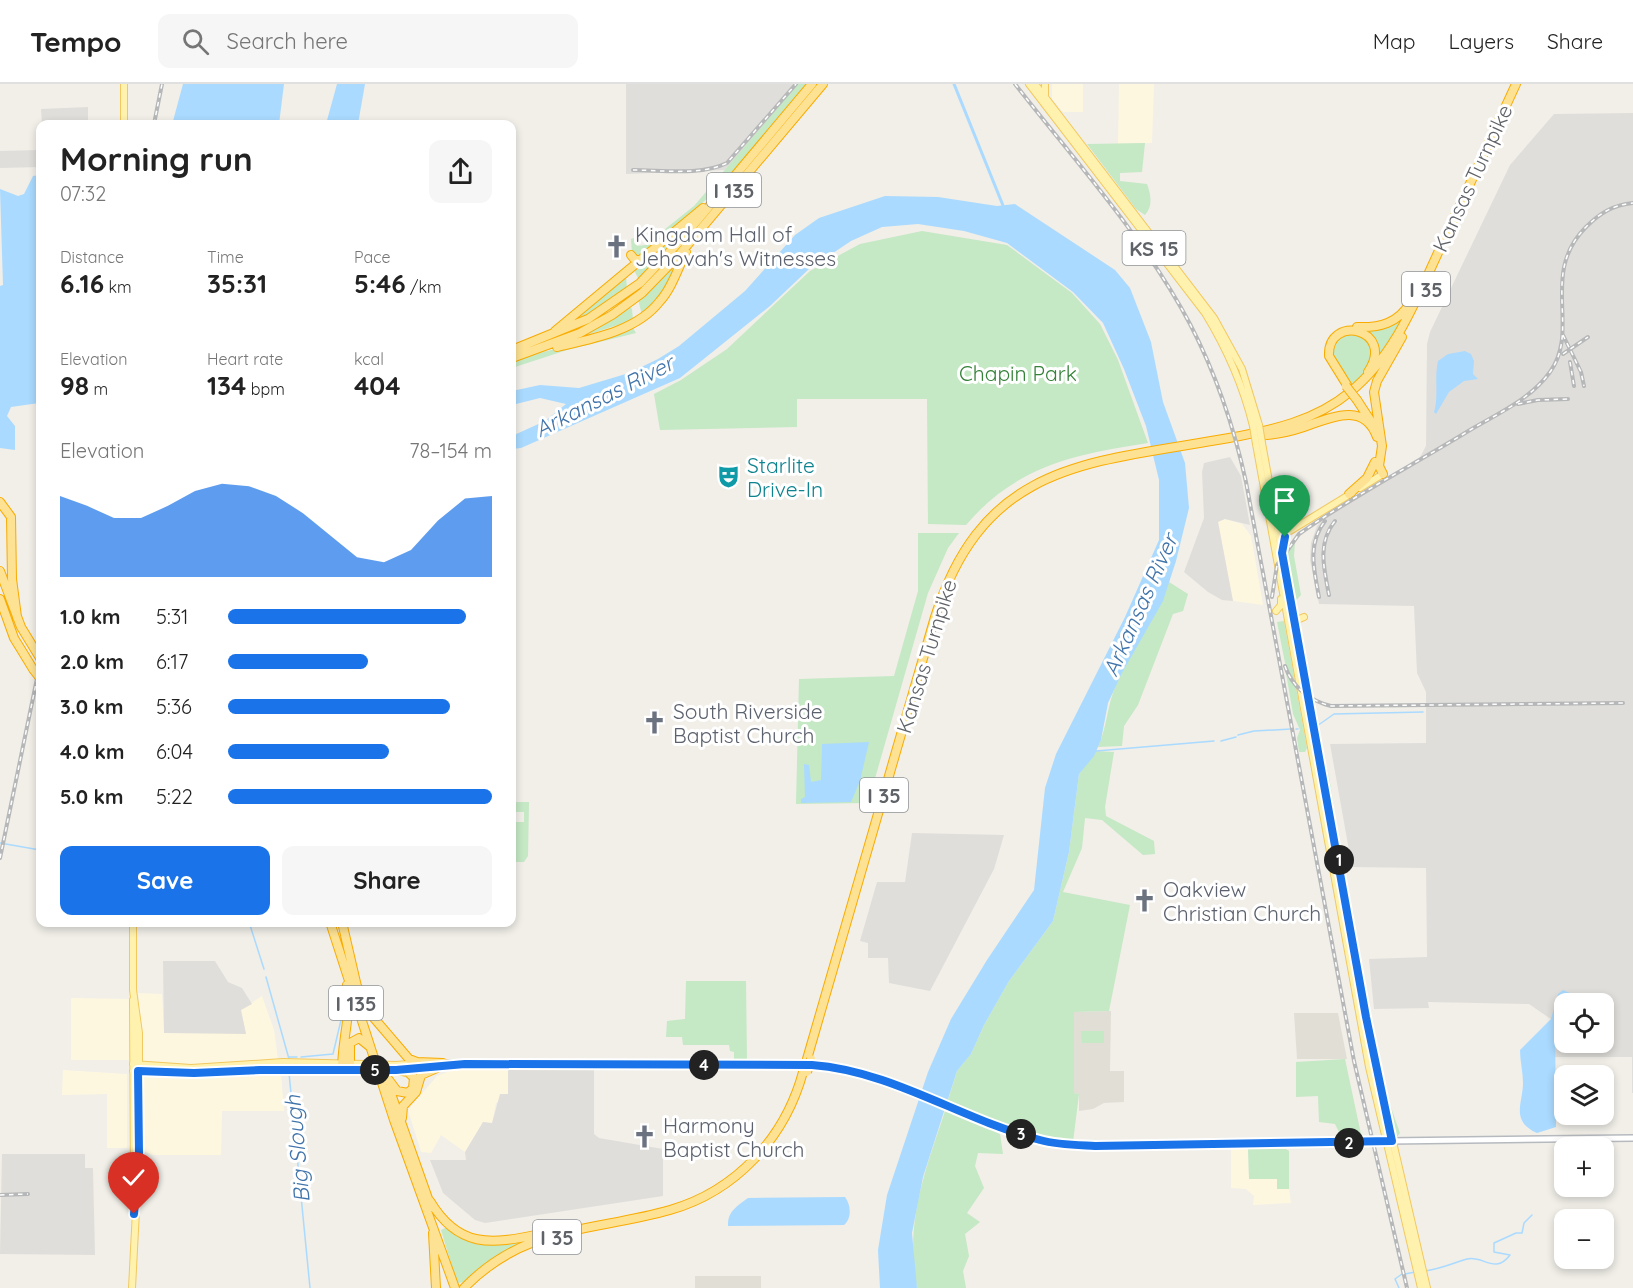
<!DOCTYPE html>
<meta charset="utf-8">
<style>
body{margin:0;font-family:Quicksand,sans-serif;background:#f6f6f6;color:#222;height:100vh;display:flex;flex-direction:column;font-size:22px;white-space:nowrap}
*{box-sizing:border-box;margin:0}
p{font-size:20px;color:#767676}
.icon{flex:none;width:33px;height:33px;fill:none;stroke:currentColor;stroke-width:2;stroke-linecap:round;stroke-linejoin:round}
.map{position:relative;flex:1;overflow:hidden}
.panel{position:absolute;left:36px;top:36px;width:480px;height:807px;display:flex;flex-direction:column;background:#fff;border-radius:12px;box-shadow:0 3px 9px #0003}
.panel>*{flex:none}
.fabs{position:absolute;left:1554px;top:909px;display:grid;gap:12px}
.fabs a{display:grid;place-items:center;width:60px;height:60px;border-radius:12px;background:#fff;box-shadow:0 3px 9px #0003;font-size:30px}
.pin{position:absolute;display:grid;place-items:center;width:51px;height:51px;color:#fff;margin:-62px -26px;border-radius:50% 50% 50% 0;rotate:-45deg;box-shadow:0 0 6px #0007}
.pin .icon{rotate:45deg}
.km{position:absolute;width:30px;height:30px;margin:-15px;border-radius:50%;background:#222;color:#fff;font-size:16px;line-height:30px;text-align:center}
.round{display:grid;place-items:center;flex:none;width:63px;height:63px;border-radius:12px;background:#f6f6f6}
.summary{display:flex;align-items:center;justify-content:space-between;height:102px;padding:0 24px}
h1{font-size:33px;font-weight:700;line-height:45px}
.figures{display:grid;grid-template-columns:repeat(3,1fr);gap:9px;height:102px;padding:6px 24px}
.figures div{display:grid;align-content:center}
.figures b{font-size:26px;font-weight:700}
.figures small{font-size:16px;font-weight:400}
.figures p{font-size:16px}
.chart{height:168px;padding:12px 24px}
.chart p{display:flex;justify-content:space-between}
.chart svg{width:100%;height:108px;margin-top:6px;fill:#1a73e8;opacity:.7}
.button{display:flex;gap:12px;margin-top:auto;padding:12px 24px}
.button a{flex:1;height:69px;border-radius:12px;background:#1a73e8;color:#fff;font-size:24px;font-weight:700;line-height:69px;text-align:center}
.button a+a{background:#f6f6f6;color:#222}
ul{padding:0 24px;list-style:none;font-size:20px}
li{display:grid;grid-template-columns:96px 72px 1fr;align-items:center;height:45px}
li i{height:15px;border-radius:8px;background:#1a73e8}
header{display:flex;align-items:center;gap:36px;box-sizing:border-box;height:84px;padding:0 30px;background:#fff;border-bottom:2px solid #e0e0e0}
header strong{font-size:28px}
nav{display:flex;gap:33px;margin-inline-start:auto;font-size:21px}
.search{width:420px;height:54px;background:#f6f6f6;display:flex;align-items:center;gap:15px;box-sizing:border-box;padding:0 21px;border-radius:12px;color:#767676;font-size:22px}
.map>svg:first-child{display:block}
</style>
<header>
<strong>Tempo</strong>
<div class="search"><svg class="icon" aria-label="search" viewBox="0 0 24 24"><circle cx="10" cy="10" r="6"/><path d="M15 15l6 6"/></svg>Search here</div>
<nav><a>Map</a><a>Layers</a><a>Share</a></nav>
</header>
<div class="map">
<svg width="1633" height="1204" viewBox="0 0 1633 1204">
<rect width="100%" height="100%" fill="#f1efe8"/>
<path fill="#fef7e0" d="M1052,0H1083V28H1063L1052,15Z
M1119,0H1154L1152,59L1118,60Z
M1225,435L1242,440L1251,452L1263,521L1233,517L1218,437Z
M138,909L162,910L164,948L246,949L241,926L262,912L274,946L278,975L202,981L143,978Z
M71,914L129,915V976H71Z
M455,985L508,986V1011L496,1019L492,1040L483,1038L465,1068L441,1051L431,1069L421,1068L408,1026L437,992Z
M63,986L127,990V1064H107V1010L62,1011Z
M281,989L284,1027H222L221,1071H153L143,1067L144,990L190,993Z
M1231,1065H1248L1249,1095H1278L1277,1105H1289L1291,1119L1253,1121L1254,1112L1246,1105L1231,1104Z"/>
<path fill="#e0deda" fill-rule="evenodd" d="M626,0H803L725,86L626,90Z
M88,23V40H42L41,25Z
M1633,29V1009H1632V973H1555V938L1529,920L1428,918L1429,924L1374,925L1369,875L1427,873L1426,784L1352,783L1330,660L1426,659V608L1417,589L1414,522L1319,520L1310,476L1311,459L1317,442L1327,431L1419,375L1426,362L1427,260L1430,248L1510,81L1554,30ZM1564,920H1604V958H1564Z
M40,66V83L0,84V67Z
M1230,373L1241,392L1250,441L1225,435L1218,438L1233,517L1222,516L1208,508L1184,488L1204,434L1202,388L1204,379Z
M912,749L1004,751L994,785L930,907L889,899L888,874H868V859L860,857L877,798H905Z
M163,877H215L228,898L242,904L252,920L241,926L246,950L164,949Z
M594,985V1050L599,1054L663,1065V1112L485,1139L475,1136L443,1109L430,1076H466L465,1068L483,1038L492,1039L500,1010H508V986Z
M2,1070H85V1084H93L95,1171L0,1170Z"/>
<path fill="#e1ded6" d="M1111,927L1110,987H1124V1018L1104,1019L1093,1025L1079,1027V1010L1074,1009V928Z
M1294,929H1338L1347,975H1297Z
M695,1192H761V1204H695Z"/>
<path fill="#c5e8c5" d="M798,0H808L716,107L639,174L632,169L631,155L634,154L637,162L645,161L694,122Z
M1145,59L1142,88L1120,89V97L1147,100C1151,111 1153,122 1145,131L1136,125L1087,60Z
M699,128L669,165L639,196L633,184Z
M922,147L1007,161L1072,209L1100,240L1118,276L1148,359C1075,370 1016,382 966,441L928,440L927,315H797V343L660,346L654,310L681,296L727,265L810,187L860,160Z
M681,171L663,209L642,231L638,215Z
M626,191L627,206L581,235L565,241Z
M629,222L632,225L633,236L562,259Z
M1406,231L1378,277L1377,268L1362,246Z
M631,241L636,249L567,266L512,284V276L590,256Z
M1341,250L1365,251L1373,266L1367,285L1351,303L1335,282L1331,265Z
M918,449H959L948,464L928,509L868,719L796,720L799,595L894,592L918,507Z
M1295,458L1294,472L1301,511L1293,520L1284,470Z
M1169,498L1188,510L1183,527L1173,530L1138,621L1124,642L1122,662L1098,663C1107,644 1107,621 1116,601C1132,566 1156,535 1169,498Z
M1284,537L1295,597H1293L1285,579L1277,538Z
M1286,589L1296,603L1307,664L1305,668H1299L1297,654L1300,646L1293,630Z
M1096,667L1114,668L1105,723L1106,732L1154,757L1155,770L1143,771L1102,736L1085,734L1082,764L1063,808L1130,821L1109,927L1074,928V1009L1079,1010L1073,1058L1040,1056L956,1025L947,1019L957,987L971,970L984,941L1009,897L1053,837L1069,768L1079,690Z
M1322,673C1330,682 1335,735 1338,752C1355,848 1366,958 1400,1049L1397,1053H1395L1375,970Z
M512,718H529L528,772L524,778H512V738H524V728H512Z
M686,897H746L747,976H734V968L730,967L729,961H683L682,953H666L667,937L685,935Z
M1081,947H1104V959H1082Z
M1345,975L1362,1055L1342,1054L1335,1040L1319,1038L1318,1012L1296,1013V978Z
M946,1024L1000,1050L1003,1070L978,1069L975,1082L984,1104L967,1129L980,1138L965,1150L969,1172L963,1187L966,1204H917C904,1138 926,1085 946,1024Z
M1253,1064L1286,1065L1289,1067V1105H1277V1095H1249L1248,1065Z
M447,1143L462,1152L526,1156L465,1198L457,1199L441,1146Z"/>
<path fill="#aadaff" d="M183,0H284L279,40H176L173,37Z
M337,0H365L358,40H326Z
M40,91L39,319L11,323L7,332L15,342V366L0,364V202L3,201L0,105L18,112L24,110L33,92Z
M885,112L938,113L997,122L1015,120L1115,186L1130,204L1151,258L1163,318L1185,379L1189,424L1176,477L1163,517L1122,589L1108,619L1101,656L1094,672L1079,690L1069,768L1053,837L1009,897L984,941L971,970L957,987L923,1093L912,1149L917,1204H880L878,1166L887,1111L928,988L951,935L987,876L1034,806L1045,704L1056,670L1125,533L1159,456V396L1146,342L1124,285L1103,239L1073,208L1007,159L964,147L918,140L882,143L851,157L809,185L770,222L680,294L521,364L512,365V352L545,337L566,320L540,314L512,321V307L540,301L579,304L629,289L658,275L679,262L745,207L795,151L819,134Z
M1465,267L1471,270L1474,277L1473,290L1478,295L1464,297L1449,308L1436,330L1434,328C1439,311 1434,294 1438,277L1448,270Z
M869,658L860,697L851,718L801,719V715L805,713L804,680L809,681L811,698L821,696L822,660Z
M1563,906L1572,910L1573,915L1559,921L1555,938L1556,1043L1537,1049C1510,1037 1523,1019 1523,999C1523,988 1520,977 1520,966L1551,935L1558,910Z
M845,1113C851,1121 852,1134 844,1141L728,1142C727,1128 737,1122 748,1114Z"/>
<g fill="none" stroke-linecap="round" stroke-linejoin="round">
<path stroke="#aadaff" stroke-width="1.5" d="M1317,642L1334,630L1423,628
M1296,645H1298
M1238,651L1254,647L1291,645
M1221,657L1236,653
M1096,667L1214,657
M0,759L40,766
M249,838L264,885
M266,893L289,975
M289,973H297
M301,973L333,970L341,936L344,908
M289,989L310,1204
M1425,1187C1440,1185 1453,1179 1467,1175C1483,1171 1495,1191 1510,1171L1494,1168V1159L1516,1149H1522L1524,1139L1532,1131
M1405,1190L1415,1188
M1399,1204L1395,1195L1402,1190"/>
<path stroke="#aadaff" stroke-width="3" d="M954,0L1004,124"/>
<defs>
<path id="secondary" d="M442,979L828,982C912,997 988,1054 1072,1061L1633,1054
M415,985L452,982"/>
<path id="primary" d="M124,0V40
M1029,0L1205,229C1227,265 1243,301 1253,342
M1035,0L1214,234L1242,285L1259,341
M1045,0V11
M1262,359L1376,985L1427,1204
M1256,360L1369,983L1421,1204
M1360,404L1383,390
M1278,436L1281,441L1292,443
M1274,450L1290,447L1352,409
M1276,527L1281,521V515
M1296,542L1297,536L1304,533
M133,916L134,1104
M133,980L191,984L283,978L365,980
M395,981L410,980
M403,985H415
M133,987C211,993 289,984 367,986
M132,1204L139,1069V949L133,906V838"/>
<path id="highway" d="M631,171L635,176H642
M1357,243C1380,244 1398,239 1410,219
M555,247L703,124
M557,263C592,255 637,247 660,217C672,204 678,184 686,168
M512,266L588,235L640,199L680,157L812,0
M512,274L580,249L612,231L642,209L679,171L823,0
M1347,301L1329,272C1327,229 1397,245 1368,288
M1357,316L1374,342
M1267,351C1279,350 1292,347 1304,343C1330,334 1364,317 1377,353
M1383,390L1379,382L1382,362L1374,308L1377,297L1402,253
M1349,410L1367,394L1375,378
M0,418L11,433L12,495L17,533
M0,487L21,543L40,574
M0,515L14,554L33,585
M330,838L394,1036L455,1204
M342,838L358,907
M357,902L373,933L409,975L417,978L443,979
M807,975L935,533C985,377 1089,379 1229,354C1272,346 1315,337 1350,308C1398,269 1418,210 1444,156C1468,104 1492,52 1516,0
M342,985C342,956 352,928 347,901
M350,985V959L359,954L369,962
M385,991L397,1007L408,1009L413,1004L414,994L408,988L397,986
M389,1004L431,1123
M402,1034L403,1022L416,1008L421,991L437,984
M430,1117C458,1164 491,1161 539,1150
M433,1149L436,1204
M464,1204C525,1141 592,1148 670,1126C736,1107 785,1054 803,988"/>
</defs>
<use href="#secondary" stroke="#b6babf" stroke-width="8"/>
<use href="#primary" stroke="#f2c960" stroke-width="8"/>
<use href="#highway" stroke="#f9ab00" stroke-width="10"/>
<use href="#secondary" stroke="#fff" stroke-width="5"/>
<use href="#primary" stroke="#fff2af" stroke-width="6"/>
<use href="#highway" stroke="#fde293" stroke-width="8"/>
<defs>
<path id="rail" d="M1015,0C1075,77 1144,153 1190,240C1216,290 1234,343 1246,398L1354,977L1407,1204
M154,40L162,0
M633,86C663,86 700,92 727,79L796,0
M1563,251L1581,288L1584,302
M1563,270L1588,253
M1570,278L1574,302
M1518,320L1538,316L1568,315
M1329,511C1324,485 1317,459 1335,437
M1272,513L1277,481L1299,450C1353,412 1413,381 1470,346C1497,330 1531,315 1550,288C1581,245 1539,190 1586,143C1600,129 1613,121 1633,119
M1319,513C1314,486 1307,460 1325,437
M1285,582C1292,603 1310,617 1331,622L1623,619
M0,774L40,580
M0,1111L28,1110"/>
</defs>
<use href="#rail" stroke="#b6b7b8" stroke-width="4"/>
<use href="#rail" stroke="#fff" stroke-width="1.5" stroke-dasharray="4.5" stroke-linecap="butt"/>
<defs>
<path id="primary-bridge" d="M1259,341L1262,359
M1253,342L1256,360
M365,980L395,981
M367,986H397"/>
<path id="highway-bridge" d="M1346,302L1357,316
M33,585L40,594
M807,988L811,975"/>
</defs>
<use href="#primary-bridge" stroke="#f2c960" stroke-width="8" stroke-linecap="butt"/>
<use href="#highway-bridge" stroke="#f9ab00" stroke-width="10" stroke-linecap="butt"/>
<use href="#primary-bridge" stroke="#fff2af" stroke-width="6"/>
<use href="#highway-bridge" stroke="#fde293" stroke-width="8"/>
</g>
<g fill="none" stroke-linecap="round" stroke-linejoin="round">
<defs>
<path id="route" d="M134,1130L139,1069L138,987L194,989L260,986H396L465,980L812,981C893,987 962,1036 1040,1056C1058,1061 1076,1061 1095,1062L1392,1057L1366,933L1282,469L1285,453"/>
</defs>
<use href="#route" stroke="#fff" stroke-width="12"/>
<use href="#route" stroke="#1a73e8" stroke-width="8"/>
</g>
<defs>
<symbol id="church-bare" viewBox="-9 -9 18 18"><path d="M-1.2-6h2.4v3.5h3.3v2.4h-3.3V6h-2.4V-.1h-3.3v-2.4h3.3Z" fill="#6b7280" stroke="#fff" stroke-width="2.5" paint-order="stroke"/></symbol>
<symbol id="theatre-bare" viewBox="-9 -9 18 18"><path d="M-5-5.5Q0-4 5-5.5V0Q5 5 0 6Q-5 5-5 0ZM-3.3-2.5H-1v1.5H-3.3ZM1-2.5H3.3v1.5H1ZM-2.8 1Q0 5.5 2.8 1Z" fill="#0f9aa8" stroke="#fff" stroke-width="2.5" paint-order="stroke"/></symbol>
</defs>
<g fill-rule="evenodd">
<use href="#church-bare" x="600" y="146" width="33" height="33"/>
<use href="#theatre-bare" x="712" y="376" width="33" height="33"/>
<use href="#church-bare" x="638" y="622" width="33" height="33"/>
<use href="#church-bare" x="1128" y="800" width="33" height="33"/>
<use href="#church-bare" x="628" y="1036" width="33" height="33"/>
</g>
<g text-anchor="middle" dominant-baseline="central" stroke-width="6" stroke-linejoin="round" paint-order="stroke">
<g fill="#fff" stroke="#8f9295" stroke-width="1.5">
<rect x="707" y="89" width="54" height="34" rx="4.5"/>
<rect x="1122.5" y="147" width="63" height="34" rx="4.5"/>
<rect x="1402" y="188" width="48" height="34" rx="4.5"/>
<rect x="860" y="694" width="48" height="34" rx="4.5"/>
<rect x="329" y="902" width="54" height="34" rx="4.5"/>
<rect x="533" y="1136" width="48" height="34" rx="4.5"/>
</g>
<g font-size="20" font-weight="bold" fill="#5f6368">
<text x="734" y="106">I 135</text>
<text x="1154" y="164">KS 15</text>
<text x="1426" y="205">I 35</text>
<text x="884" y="711">I 35</text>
<text x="356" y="919">I 135</text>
<text x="557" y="1153">I 35</text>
</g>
<g font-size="21" fill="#5f6368" stroke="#fff">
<text transform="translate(1472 94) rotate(-65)">Kansas Turnpike</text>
<text transform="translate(926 572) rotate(-73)">Kansas Turnpike</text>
</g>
<g font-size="21" fill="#5b616d" stroke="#fff" text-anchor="start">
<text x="635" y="150">Kingdom Hall of<tspan x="635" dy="24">Jehovah's Witnesses</tspan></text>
<text x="673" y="627">South Riverside<tspan x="673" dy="24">Baptist Church</tspan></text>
<text x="1163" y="805">Oakview<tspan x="1163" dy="24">Christian Church</tspan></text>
<text x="663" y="1041">Harmony<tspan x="663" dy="24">Baptist Church</tspan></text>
</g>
<g font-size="21" fill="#348238" stroke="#fff">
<text x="1018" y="289">Chapin Park</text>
</g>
<g font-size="21" fill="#0d838f" stroke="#fff" text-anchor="start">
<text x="747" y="381">Starlite<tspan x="747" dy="24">Drive-In</tspan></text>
</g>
<g font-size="22" font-style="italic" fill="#4174aa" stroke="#fff">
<text transform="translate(604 312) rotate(-27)">Arkansas River</text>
<text transform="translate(1140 521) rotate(-66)">Arkansas River</text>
<text transform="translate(297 1065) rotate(-95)">Big Slough</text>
</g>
</g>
</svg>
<div class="fabs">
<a><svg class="icon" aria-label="locate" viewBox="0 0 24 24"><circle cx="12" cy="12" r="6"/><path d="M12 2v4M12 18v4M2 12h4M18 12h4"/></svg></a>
<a><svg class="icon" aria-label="layers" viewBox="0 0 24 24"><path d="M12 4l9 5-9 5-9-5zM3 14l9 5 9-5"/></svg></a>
<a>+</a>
<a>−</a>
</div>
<div class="pin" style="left:1285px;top:453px;background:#1e9e55"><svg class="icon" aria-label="arrive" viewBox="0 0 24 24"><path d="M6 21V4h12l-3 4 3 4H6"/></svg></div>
<div class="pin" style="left:134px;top:1130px;background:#d93025"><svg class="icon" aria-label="check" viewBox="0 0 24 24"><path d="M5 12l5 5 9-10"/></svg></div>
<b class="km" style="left:1339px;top:776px">1</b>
<b class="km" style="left:1349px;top:1059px">2</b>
<b class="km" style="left:1021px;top:1050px">3</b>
<b class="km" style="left:704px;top:981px">4</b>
<b class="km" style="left:375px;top:986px">5</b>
<section class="panel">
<div class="summary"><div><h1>Morning run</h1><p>07:32</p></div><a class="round"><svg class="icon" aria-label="share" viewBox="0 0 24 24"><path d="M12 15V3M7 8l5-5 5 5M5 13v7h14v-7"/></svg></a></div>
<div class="figures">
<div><p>Distance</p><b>6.16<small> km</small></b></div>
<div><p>Time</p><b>35:31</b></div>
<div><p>Pace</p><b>5:46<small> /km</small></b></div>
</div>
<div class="figures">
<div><p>Elevation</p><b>98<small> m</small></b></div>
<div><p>Heart rate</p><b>134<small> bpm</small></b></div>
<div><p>kcal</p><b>404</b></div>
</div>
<div class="chart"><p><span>Elevation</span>78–154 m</p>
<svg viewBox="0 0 160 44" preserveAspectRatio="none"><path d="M0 44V11L10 15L20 20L30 20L40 15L50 9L60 6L70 7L80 11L90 18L100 27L110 36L120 38L130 33L140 21L150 12L160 11V44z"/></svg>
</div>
<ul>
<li><b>1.0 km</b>5:31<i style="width:90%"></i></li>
<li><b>2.0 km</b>6:17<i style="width:53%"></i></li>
<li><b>3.0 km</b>5:36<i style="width:84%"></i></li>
<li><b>4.0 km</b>6:04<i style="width:61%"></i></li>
<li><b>5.0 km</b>5:22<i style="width:100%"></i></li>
</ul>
<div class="button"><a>Save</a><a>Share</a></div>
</section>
</div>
